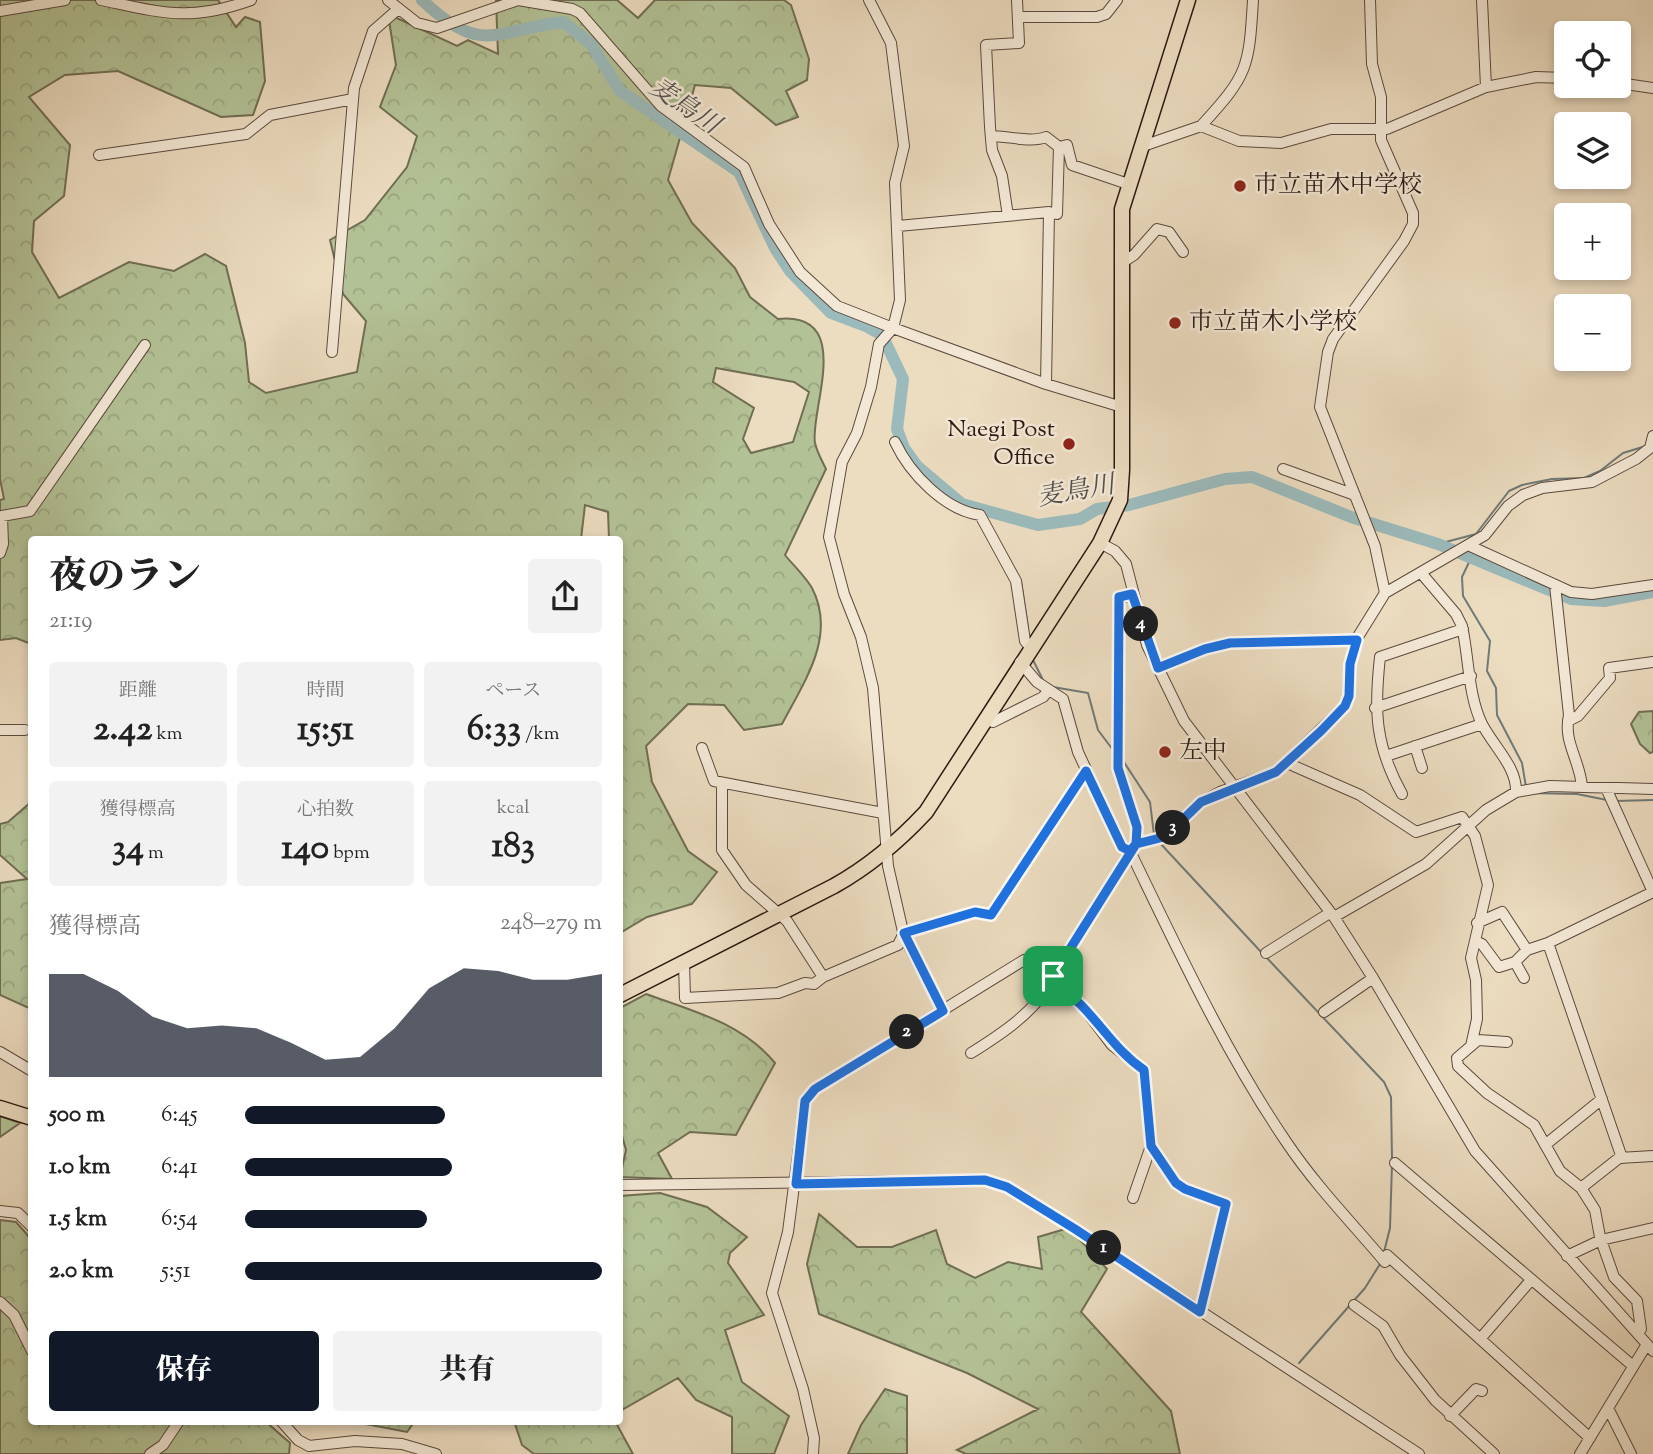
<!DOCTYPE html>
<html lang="ja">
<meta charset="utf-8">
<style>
body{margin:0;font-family:"Sorts Mill Goudy","Noto Serif JP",serif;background:#f2f2f2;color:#222;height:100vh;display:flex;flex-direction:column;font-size:26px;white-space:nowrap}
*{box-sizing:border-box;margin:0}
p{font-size:23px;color:#767676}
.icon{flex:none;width:38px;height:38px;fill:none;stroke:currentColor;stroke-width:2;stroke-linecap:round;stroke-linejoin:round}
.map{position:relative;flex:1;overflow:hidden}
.panel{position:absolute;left:28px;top:536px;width:595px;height:889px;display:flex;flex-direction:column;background:#fff;border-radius:7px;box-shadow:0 4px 10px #0003}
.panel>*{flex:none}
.tools{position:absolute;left:1554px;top:21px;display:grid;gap:14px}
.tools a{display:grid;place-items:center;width:77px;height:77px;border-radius:7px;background:#fff;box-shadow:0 4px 10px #0003;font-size:35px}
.pin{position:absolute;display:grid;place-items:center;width:60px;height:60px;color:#fff;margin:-30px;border-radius:14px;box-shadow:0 4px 10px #0006}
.km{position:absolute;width:35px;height:35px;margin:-18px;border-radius:50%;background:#222;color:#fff;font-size:19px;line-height:35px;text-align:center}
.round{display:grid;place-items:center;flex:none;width:74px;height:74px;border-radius:7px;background:#f2f2f2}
.summary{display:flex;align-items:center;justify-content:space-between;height:119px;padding:0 21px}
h1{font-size:38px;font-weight:800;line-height:52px}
.figures{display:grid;grid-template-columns:repeat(3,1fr);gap:10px;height:119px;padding:7px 21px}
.figures div{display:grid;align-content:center;border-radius:7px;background:#f2f2f2;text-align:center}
.figures b{font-size:35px;font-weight:800}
.figures small{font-size:19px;font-weight:400}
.figures p{font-size:19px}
.chart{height:196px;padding:14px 21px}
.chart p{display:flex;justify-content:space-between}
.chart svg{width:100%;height:126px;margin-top:7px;fill:#111827;opacity:.7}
.cta{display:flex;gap:14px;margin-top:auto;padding:14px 21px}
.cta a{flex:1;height:80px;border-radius:7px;background:#111827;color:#fff;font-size:28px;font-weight:800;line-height:80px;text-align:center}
.cta a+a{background:#f2f2f2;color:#222}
ul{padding:0 21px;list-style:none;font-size:23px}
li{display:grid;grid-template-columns:112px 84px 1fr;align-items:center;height:52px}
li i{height:18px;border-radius:9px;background:#111827}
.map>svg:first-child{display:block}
</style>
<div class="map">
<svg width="1653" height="1454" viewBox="0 0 1653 1454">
<defs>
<pattern id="forest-crowns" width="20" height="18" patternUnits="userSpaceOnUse" patternTransform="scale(1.75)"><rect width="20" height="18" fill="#b3c296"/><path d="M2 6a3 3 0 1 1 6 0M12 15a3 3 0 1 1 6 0" fill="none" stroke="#9aa680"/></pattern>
</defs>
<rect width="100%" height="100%" fill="#ecdcc0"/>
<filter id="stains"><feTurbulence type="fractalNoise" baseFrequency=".00286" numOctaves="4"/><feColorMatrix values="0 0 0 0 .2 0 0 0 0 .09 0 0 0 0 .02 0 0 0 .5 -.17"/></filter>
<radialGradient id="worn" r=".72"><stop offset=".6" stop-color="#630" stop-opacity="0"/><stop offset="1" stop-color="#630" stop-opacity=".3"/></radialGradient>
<path fill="url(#forest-crowns)" stroke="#706e54" stroke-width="2" fill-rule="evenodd" d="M0,0H218L236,27L245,17L260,22L265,81L253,115L221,117L118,71L65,75L29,97L70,145L64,196L34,221L32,252L59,298L129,262L174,271L205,254L226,266L245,343L249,382L266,393L357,372L366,321L343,294L330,240L365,220L407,167L417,136L380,107L396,65L388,14L457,46L468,40L498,54L496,0H617L638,18L655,0H784L791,5L809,59L807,80L786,91L798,117L776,125L731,88L695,85L668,180L692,223L735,268L750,297L778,319C856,311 809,412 815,443C817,452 822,461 826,469L785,555C793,565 805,576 812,588C837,636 804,682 782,724L744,730L724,705L688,704L646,746L652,782L688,851L717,872L692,904L647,917L620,933V539H609L608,512L585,505L581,539H32L31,644L16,638L0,640V500L4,499L0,479ZM716,368L794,382L809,392L793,442L751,453L743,439L754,408L713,382Z
M1653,711V752L1650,753L1640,744L1631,724L1639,712Z
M31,802V1009L0,995V883L27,879L0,855V824L8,822Z
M646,994C693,1011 742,1023 775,1063L736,1135L690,1132L658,1153L672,1179L620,1177L626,1150L620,1129V1008Z
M0,1116L20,1123L0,1137Z
M660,1193L707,1207L747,1237L730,1253L728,1263L764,1315L725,1330L742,1382L789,1416L774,1454H732V1417L696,1400L678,1378L620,1411V1196Z
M819,1214L857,1247H892L936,1230L947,1264L975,1278L1008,1262L1042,1269L1038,1237L1069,1228L1107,1269L1081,1312L1171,1411L1180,1454H966L957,1450L1038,1409L967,1373L819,1314L807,1264Z
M0,1220L16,1222L31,1239L32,1421H265L290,1443L289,1454H0Z
M885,1389L907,1396V1454H848L861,1425Z
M350,1421H415L407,1432Z
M514,1421H615L633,1454H534L522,1445Z"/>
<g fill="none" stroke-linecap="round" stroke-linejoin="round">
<path stroke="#6f7a78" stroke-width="2" d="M983,510L986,515
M1438,544L1476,534L1509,491L1522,485L1552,479L1584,478L1600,471L1623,453L1646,446
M1471,558L1462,577L1463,596L1490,641L1487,671L1496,688L1497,715L1522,763L1526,787
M1021,582L1028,628
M1033,660L1043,680
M1053,687L1088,693L1098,730L1113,750
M1122,759L1150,802L1154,835
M1527,793L1577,794L1607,800
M1616,801L1653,800
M1159,842L1262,953
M1266,957L1384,1082L1391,1097L1392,1159
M1384,1252L1390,1228L1392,1164
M1299,1363L1365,1288L1380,1264"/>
<path stroke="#9bbabb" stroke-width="12" d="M422,0C482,57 494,30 563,22L591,44L620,91L739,172L775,248L790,271L831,313L868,327L882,335L903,379L897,429L904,448L917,466L962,504L1038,525L1080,519L1097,509L1129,505L1225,479L1252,477L1351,517L1438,544L1571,599L1604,601L1653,592"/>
<defs>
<path id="minor" d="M101,0C163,13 190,22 251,0
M388,0L417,23L437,28L518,0L572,9L580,13L661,106L744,167L769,224L800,272L837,306L893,328L879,344L871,387L857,433L842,462L829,537L844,594L861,637L873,688L888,866L904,936L943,1011
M869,0L891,43L904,146L895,183L900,300L893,328L1046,384L1122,407
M1370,0L1372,64L1381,97V140L1413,213V224L1404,241L1333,339L1328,352L1320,407L1375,546L1385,593
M1482,0L1486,87
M0,11L65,0
M1018,17H1097L1106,14L1117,0
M1619,83L1653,88
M1201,126C1248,75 1249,68 1253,0
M991,136C1008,136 1031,143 1046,137L1059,147L1067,145L1072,165L1131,185
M1140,147L1201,126L1239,141L1281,143L1331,129H1387L1486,87L1536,77L1566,78
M99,155L246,134L270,115L353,99
M1008,216L1002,176L992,150L990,127L986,45L1019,43L1017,0
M898,226L1049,212
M1123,262L1134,255L1157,229L1169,232L1183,252
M332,352L354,88L373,31L397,10
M1046,384L1049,212L1057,214L1059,147
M895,442C910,474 945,510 980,515L1016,581L1025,641L1030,647
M1283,469L1355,495
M1100,543L1115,551L1126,564L1147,645L1184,721L1334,917L1373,978L1475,1151L1653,1351
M1470,546L1571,592L1592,594L1653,585
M0,553L3,544L2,516L30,511L145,345
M1422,574L1456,614L1462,626C1469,658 1468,695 1482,724C1494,747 1517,767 1516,792
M1555,585L1569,715C1563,742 1579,758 1582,786
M1132,594L1118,600V768L1137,827L1136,843
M1020,662L1037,682L1063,699L1078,752L1122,847L1130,851C1178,950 1225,1052 1287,1143C1316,1186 1352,1223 1385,1262
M1158,668L1205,649L1230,643L1357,640
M1375,708L1471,676
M985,718L993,722L1043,697L1049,690
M1568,721L1578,716L1610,678L1609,668L1653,662
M0,730H25
M1415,746L1422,768
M702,748L714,781L883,813
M1386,756L1482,724
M1287,763L1360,795L1416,832L1462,817L1475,836L1488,885L1471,958L1476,980L1477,1019L1471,1046
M722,783V850L746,885L787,921L823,977L898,945L904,933L975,912L991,915L1086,771
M1606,788L1653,892
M1402,794C1375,745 1374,711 1380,657L1463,629
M1334,917L1426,864L1486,810L1516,792L1550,786L1653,789
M1477,923L1502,912L1527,950
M1475,941L1482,944L1499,967L1515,962L1524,978
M1266,953L1328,914
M684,962L685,998L778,993L805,983L814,984L823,977
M1515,962L1527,950L1548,943
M1053,976L1136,843L1160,838L1201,802L1220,792L1276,772L1345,706L1349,696L1350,664L1359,635L1385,593L1485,535L1508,506L1523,495L1542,488L1592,482L1636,459L1650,448L1653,436
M1324,1012L1373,978
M1507,1042L1478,1040L1457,1058L1458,1066L1487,1093L1534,1125L1560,1171L1581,1188
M0,1052L32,1071
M971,1053C1006,1031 1031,1014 1054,980
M1545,1145L1602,1099
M1622,1158L1548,943L1653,892
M1395,1163L1633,1366
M620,1185L985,1180L1007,1187L1075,1229L1419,1454
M1133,1198L1151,1146
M0,1211L18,1213L32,1227
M1387,1255L1590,1438
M1567,1256L1601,1240L1653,1228
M0,1302L14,1315L32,1351
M1354,1305L1383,1326L1400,1355L1435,1400L1494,1454
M1638,1334L1641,1329L1637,1301L1614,1277L1600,1237L1595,1210L1581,1188L1619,1158L1653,1156
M1480,1339L1531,1280
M1608,1408L1631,1454
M1450,1416L1476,1389L1482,1391
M281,1421L298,1440L309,1446L355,1441L402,1444L436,1454
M150,1454L163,1445L179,1421
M813,1454L814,1438L803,1389L772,1293L788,1232L805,1101L815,1089L1024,960L1053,976L1057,987L1080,1003L1112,1045L1144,1070L1151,1146L1176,1183L1185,1189L1226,1204L1200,1312
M1580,1454L1647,1344"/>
<path id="highway" d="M620,995L834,886C870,866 898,842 926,812L1100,543L1120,500L1122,470V209L1188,0
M0,1108L32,1118"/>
</defs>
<use href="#minor" stroke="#5c4a3e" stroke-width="12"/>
<use href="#highway" stroke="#2c1913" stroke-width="17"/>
<use href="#minor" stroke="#f3e8d6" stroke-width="10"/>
<use href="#highway" stroke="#ecdcc0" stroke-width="14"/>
</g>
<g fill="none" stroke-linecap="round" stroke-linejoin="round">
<defs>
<path id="route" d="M1053,976C1059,991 1072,995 1083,1007C1104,1029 1118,1052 1144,1070L1151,1146L1176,1183L1185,1189L1226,1204L1200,1312L1075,1229L1007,1187L985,1180L796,1184L805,1101L815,1089L943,1011L904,933L975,912L991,915L1086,771L1122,847L1130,851L1136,844L1160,838L1170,832L1201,802L1276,772L1321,731L1345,706L1349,696L1350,664L1357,640L1230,643L1205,649L1158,668L1132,594L1119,597L1118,768L1137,827L1136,844L1053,976"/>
</defs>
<use href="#route" stroke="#fff" stroke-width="14"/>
<use href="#route" stroke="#1a73e8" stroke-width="9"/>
</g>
<g fill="#8f2418" stroke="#f3e8d6" stroke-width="2.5">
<circle cx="1240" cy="186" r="7"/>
<circle cx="1175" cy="323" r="7"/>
<circle cx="1069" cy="444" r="7"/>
<circle cx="1165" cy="752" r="7"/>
</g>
<g text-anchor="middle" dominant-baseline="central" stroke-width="5" stroke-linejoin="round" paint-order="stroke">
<g font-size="24" fill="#2c1913" stroke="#f3e8d6" text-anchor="start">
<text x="1254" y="186">市立苗木中学校</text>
<text x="1189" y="323">市立苗木小学校</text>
<text x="1055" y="430" text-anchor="end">Naegi Post<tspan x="1055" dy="28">Office</tspan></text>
<text x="1179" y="752">左中</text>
</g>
<g font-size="26" font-style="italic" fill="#53514e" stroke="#f3e8d6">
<text transform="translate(684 107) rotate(34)">麦鳥川</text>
<text transform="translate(1076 492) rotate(-10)">麦鳥川</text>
</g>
</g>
<rect width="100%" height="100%" filter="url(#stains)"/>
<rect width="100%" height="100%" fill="url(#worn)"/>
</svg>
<div class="tools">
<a><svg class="icon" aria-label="locate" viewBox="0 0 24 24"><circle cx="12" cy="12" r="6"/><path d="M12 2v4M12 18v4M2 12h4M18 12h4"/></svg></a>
<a><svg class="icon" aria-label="layers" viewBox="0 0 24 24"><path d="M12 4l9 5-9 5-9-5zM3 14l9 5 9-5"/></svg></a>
<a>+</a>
<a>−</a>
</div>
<div class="pin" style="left:1053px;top:976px;background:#1e9e55"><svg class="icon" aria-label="arrive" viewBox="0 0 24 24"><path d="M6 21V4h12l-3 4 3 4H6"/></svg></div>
<b class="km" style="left:1104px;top:1248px">1</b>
<b class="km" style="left:907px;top:1032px">2</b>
<b class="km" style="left:1173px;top:828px">3</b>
<b class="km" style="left:1141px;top:624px">4</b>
<section class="panel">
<div class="summary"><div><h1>夜のラン</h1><p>21:19</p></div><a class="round"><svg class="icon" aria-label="share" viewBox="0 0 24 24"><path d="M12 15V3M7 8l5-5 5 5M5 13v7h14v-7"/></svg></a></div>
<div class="figures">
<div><p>距離</p><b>2.42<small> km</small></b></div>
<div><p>時間</p><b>15:51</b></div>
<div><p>ペース</p><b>6:33<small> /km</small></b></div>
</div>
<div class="figures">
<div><p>獲得標高</p><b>34<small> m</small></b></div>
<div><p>心拍数</p><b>140<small> bpm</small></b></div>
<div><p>kcal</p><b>183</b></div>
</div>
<div class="chart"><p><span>獲得標高</span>248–279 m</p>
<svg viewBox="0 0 160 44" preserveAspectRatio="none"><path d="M0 44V8L10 8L20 14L30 23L40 27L50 26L60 27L70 32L80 38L90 37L100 27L110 13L120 6L130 7L140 10L150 10L160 8V44z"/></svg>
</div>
<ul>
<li><b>500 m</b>6:45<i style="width:56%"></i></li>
<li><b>1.0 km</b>6:41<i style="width:58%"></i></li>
<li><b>1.5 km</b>6:54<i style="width:51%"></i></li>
<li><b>2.0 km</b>5:51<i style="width:100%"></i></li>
</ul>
<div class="cta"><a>保存</a><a>共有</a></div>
</section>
</div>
